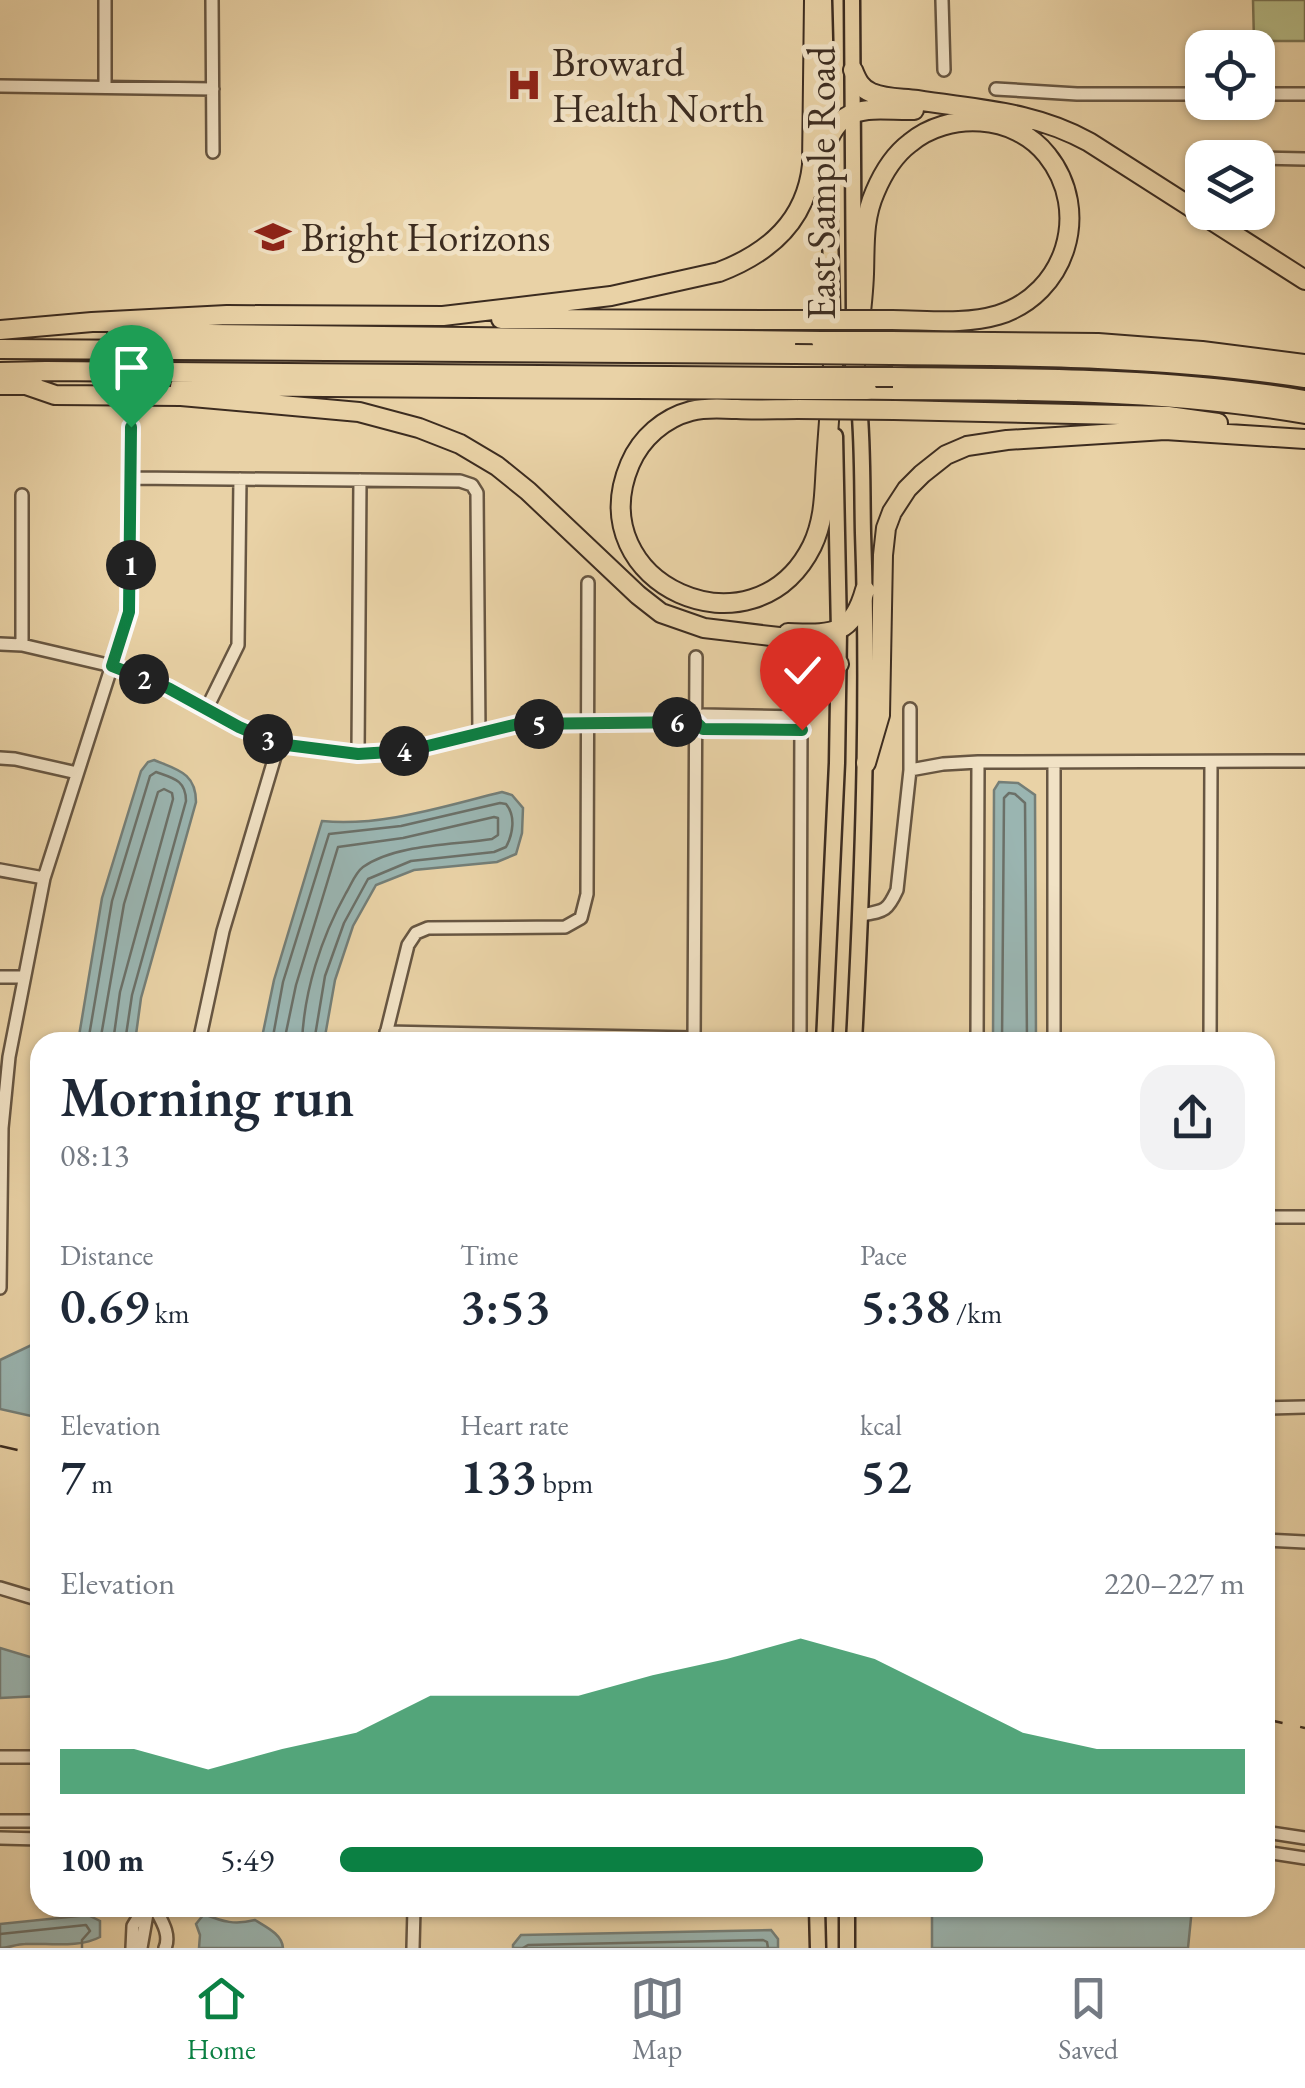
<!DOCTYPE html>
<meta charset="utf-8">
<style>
body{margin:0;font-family:"EB Garamond",serif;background:#f2f2f3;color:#1f2937;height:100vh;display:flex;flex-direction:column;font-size:38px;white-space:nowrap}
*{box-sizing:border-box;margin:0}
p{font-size:32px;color:#747a83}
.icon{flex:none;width:55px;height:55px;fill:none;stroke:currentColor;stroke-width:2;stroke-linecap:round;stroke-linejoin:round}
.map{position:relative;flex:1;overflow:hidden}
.drawer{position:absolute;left:30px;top:1032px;width:1245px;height:885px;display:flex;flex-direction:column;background:#fff;border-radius:30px;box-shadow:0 2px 8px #0004}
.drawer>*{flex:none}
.controls{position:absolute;left:1185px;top:30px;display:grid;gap:20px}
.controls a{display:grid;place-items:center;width:90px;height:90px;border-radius:20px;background:#fff;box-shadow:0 2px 8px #0004;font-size:50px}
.pin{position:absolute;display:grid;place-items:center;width:85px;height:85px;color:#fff;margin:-102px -42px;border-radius:50% 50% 50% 0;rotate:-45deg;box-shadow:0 0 10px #0007}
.pin .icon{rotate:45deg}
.km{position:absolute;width:50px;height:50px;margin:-25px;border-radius:50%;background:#222;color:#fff;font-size:28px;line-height:50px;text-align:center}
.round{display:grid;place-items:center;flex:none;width:105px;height:105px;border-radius:30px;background:#f2f2f3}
.head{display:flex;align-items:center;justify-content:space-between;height:170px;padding:0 30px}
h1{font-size:55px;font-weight:600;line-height:75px}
.figures{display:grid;grid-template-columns:repeat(3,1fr);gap:15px;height:170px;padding:10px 30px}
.figures div{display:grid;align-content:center}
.figures b{font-size:50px;font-weight:600}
.figures small{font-size:28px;font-weight:400}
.figures p{font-size:28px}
.chart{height:280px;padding:20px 30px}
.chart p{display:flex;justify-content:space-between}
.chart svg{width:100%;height:180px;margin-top:10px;fill:#0b8043;opacity:.7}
ul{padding:0 30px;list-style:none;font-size:32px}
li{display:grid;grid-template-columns:160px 120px 1fr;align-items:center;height:75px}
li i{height:25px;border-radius:12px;background:#0b8043}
.dock{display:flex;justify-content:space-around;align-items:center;height:140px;border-top:2px solid #e0e1e3;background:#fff;font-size:28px;color:#747a83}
.dock a{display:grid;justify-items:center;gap:5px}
.dock .selected{color:#0b8043}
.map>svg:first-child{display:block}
</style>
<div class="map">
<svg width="1305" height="1948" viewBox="0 0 1305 1948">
<rect width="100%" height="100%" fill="#e9d2a6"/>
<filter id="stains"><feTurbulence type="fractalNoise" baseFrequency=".002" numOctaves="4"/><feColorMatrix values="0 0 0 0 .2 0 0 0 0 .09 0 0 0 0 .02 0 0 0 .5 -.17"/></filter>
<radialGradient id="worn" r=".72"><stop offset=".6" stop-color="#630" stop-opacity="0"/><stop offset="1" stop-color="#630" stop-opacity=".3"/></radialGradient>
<path fill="#b6bc87" stroke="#797454" stroke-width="2.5" d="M1253,0H1305V41H1254Z"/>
<path fill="#9ab5b1" stroke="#747e77" stroke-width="2.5" d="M154,760C178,770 196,773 196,802L141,998L135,1042H78L102,898L141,771L148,762Z
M999,782L1018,783L1035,795L1036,1042H993L994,790Z
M502,792L512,795L523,808L522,833L516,854L497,862L414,870L376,885L353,926L335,980L324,1042H261L274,980L322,821C382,827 444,806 502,792Z
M40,1341V1418L0,1409V1360Z
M0,1648L40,1660V1696L0,1698Z
M932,1908H1192L1188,1948H932Z
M204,1914C223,1922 235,1925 255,1920C266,1927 282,1934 283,1948H199L200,1935L196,1924Z
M88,1915L100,1921V1937C80,1948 49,1943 25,1944C16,1944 9,1948 0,1948V1924Z
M771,1930L778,1939V1948H513V1945L521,1935Z"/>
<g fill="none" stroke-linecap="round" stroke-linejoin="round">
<path stroke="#6b7068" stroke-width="2.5" d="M88,1042L112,901L150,776L156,772C173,778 186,780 186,801L132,995L125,1042
M100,1042L124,904L158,792L164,789L172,793L173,799L120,992L113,1042
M272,1042L283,982L329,834L401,826L500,803L506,804C516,816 513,834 506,847L494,852L411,861L368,879L344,923L325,976L314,1042
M284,1042L296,985L338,847L403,838L494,817L498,818V835L492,839C454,845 395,844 363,867C355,873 351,885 346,893C321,938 304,991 302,1042
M1002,1042L1004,798L1009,793L1015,794L1025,803L1027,1042
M0,1934L86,1925L90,1931L82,1940V1948
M523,1948L528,1945L763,1940L767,1942L768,1948"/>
<defs>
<path id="minor" d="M105,0V87
M212,0L213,152
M942,0L944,70
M0,86L213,89
M996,89L1077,94H1202
M1258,94H1305
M1258,158L1305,159
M131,478L460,481L472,485L477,493L479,734
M0,644L22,645L112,666L167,688L239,727L279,743L358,753L407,751L519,724L696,722L703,715L801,717L800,1038
M22,645V495
M207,708L238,645L240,479
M696,722L703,729H802
M358,753L360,480
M0,758L15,759L77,773
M910,770L943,764L978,762L1305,761
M0,870L44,878
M861,915C884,911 887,912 897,890L910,770V709
M0,977H23
M386,1032L694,1038
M199,1042L223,931L279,743
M384,1042L408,945L416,933L428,928L565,927L581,918L587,894L588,583
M694,1042L696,657
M977,1042L978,762
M1054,1042V762
M1210,1042L1211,762
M1265,1217H1305
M0,1288L2,1128L9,1057L44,878L129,612L131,427
M1265,1408L1305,1407
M1265,1540L1305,1542
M0,1588L40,1600
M0,1757H40
M0,1821H40
M1265,1832L1305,1838
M0,1838L40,1839
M1265,1852L1305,1858
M155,1908C161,1920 171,1934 165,1948
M132,1948L133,1926L144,1908
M141,1948L148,1908
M413,1948L414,1908"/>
<path id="major" d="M824,0L833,349
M852,0L854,317
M824,1042L837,763L839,631L835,436
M854,1042C863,872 869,703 863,533C862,490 863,446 859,404
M817,1908L818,1948
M847,1908V1948"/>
<path id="highway" d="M853,70C857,80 861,89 872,93C885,99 903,98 917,100C979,110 1033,111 1089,142L1305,280
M827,144C842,100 877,111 914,110
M501,319L795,320
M0,330L92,322L227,315L443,316L611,296L719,272C769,253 806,221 812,165L814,0
M117,333L821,341
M891,341L1098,343L1202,351L1305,364
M0,349L795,354
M892,355C1032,356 1165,357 1305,378
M855,365C858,335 863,304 864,274C865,245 863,219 875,192C883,173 894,155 910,143C948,111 1015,114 1047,155C1092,211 1066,294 998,315C964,325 927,320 892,320
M0,372L46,371L797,377
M893,377C1031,378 1168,377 1305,400
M0,385H34
M26,385L55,395L181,396L359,412L419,428L460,444L497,466L528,491L638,595L661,613L704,628L779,637L814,647L832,655L839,664
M180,386L797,390
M867,390C1013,390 1161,389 1305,414
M798,409C777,409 757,410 737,409C721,409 707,407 691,411C664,418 641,438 630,464C579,584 754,662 812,546C825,519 824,492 826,464C828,431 831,398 833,365
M894,410L1168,416L1218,423
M788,633C831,634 852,637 865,590
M866,763L880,715L883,555L886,528L892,512L907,489L922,474L946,455L967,446L1007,440L1165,430L1305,439"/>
</defs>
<use href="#minor" stroke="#675642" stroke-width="16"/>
<use href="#major" stroke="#3c2c20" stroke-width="19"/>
<use href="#highway" stroke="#3c2c20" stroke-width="22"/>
<use href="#minor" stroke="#f1e2c5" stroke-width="11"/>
<use href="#major" stroke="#e9d2a6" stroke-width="14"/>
<use href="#highway" stroke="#e9d2a6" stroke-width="18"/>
<path stroke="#3c2c20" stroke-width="2.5" stroke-dasharray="18 18" stroke-linecap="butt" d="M0,1446L40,1455
M1265,1719L1305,1728"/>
<defs>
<path id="highway-bridge" d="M795,320H892
M821,341H891
M795,354L892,355
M797,377H893
M797,390H867
M798,409L894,410"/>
</defs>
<use href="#highway-bridge" stroke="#3c2c20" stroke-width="22" stroke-linecap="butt"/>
<use href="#highway-bridge" stroke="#e9d2a6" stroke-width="18"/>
</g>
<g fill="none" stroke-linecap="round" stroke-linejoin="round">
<defs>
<path id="route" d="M131,427L129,612L112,666L168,688L239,727L279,744L358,754L407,751L518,724L696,722L703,729L802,730"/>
</defs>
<use href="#route" stroke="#fff" stroke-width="20"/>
<use href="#route" stroke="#0b8043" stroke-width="12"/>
</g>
<defs>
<symbol id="hospital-bare" viewBox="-9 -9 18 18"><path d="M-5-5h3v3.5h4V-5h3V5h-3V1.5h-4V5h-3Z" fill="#8f2418" stroke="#f1e2c5" stroke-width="2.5" paint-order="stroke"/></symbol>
<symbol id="school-bare" viewBox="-9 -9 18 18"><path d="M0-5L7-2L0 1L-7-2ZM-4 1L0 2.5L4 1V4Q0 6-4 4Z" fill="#8f2418" stroke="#f1e2c5" stroke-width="2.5" paint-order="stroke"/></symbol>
</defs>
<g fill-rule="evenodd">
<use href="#hospital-bare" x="499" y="60" width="50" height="50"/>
<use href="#school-bare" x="248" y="212" width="50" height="50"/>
</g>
<g text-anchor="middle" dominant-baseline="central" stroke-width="10" stroke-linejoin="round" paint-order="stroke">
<g font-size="40" fill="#3c2c20" stroke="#f1e2c5" text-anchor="start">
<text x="552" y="62">Broward<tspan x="552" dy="46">Health North</tspan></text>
<text x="301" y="237">Bright Horizons</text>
</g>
<g font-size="40" fill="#3c2c20" stroke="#f1e2c5">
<text transform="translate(821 183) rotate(-90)">East Sample Road</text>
</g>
</g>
<rect width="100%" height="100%" filter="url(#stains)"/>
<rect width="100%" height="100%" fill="url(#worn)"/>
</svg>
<div class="controls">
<a><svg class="icon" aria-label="locate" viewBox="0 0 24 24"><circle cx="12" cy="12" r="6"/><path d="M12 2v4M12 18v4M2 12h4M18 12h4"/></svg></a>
<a><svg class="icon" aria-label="layers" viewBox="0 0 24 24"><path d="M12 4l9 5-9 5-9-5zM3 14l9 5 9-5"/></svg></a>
</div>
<div class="pin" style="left:131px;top:427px;background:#1e9e55"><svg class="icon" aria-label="arrive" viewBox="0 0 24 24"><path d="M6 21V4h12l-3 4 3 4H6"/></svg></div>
<div class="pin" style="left:802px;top:730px;background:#d93025"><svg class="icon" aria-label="check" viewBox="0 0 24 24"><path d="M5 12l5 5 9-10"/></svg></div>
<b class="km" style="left:131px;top:565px">1</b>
<b class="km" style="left:144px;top:679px">2</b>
<b class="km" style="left:268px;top:739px">3</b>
<b class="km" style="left:404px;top:751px">4</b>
<b class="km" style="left:539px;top:724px">5</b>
<b class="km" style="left:677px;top:722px">6</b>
<section class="drawer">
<div class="head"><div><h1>Morning run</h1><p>08:13</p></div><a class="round"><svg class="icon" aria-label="share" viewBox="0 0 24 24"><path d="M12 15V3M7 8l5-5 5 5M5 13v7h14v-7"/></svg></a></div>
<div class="figures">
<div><p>Distance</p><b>0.69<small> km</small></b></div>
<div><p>Time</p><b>3:53</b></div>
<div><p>Pace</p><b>5:38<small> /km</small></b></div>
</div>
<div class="figures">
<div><p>Elevation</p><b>7<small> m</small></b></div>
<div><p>Heart rate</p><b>133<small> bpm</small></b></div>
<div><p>kcal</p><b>52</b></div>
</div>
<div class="chart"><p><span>Elevation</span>220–227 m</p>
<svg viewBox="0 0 160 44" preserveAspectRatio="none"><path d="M0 44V33L10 33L20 38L30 33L40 29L50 20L60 20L70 20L80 15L90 11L100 6L110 11L120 20L130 29L140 33L150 33L160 33V44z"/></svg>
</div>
<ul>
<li><b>100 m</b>5:49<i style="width:71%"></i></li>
</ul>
</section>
</div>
<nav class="dock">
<a class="selected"><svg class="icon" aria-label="home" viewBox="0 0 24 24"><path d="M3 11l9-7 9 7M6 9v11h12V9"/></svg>Home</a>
<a><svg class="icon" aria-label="map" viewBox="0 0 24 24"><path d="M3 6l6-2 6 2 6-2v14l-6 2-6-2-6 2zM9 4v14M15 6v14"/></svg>Map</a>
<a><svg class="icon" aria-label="saved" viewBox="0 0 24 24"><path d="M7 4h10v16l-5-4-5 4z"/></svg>Saved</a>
</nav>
